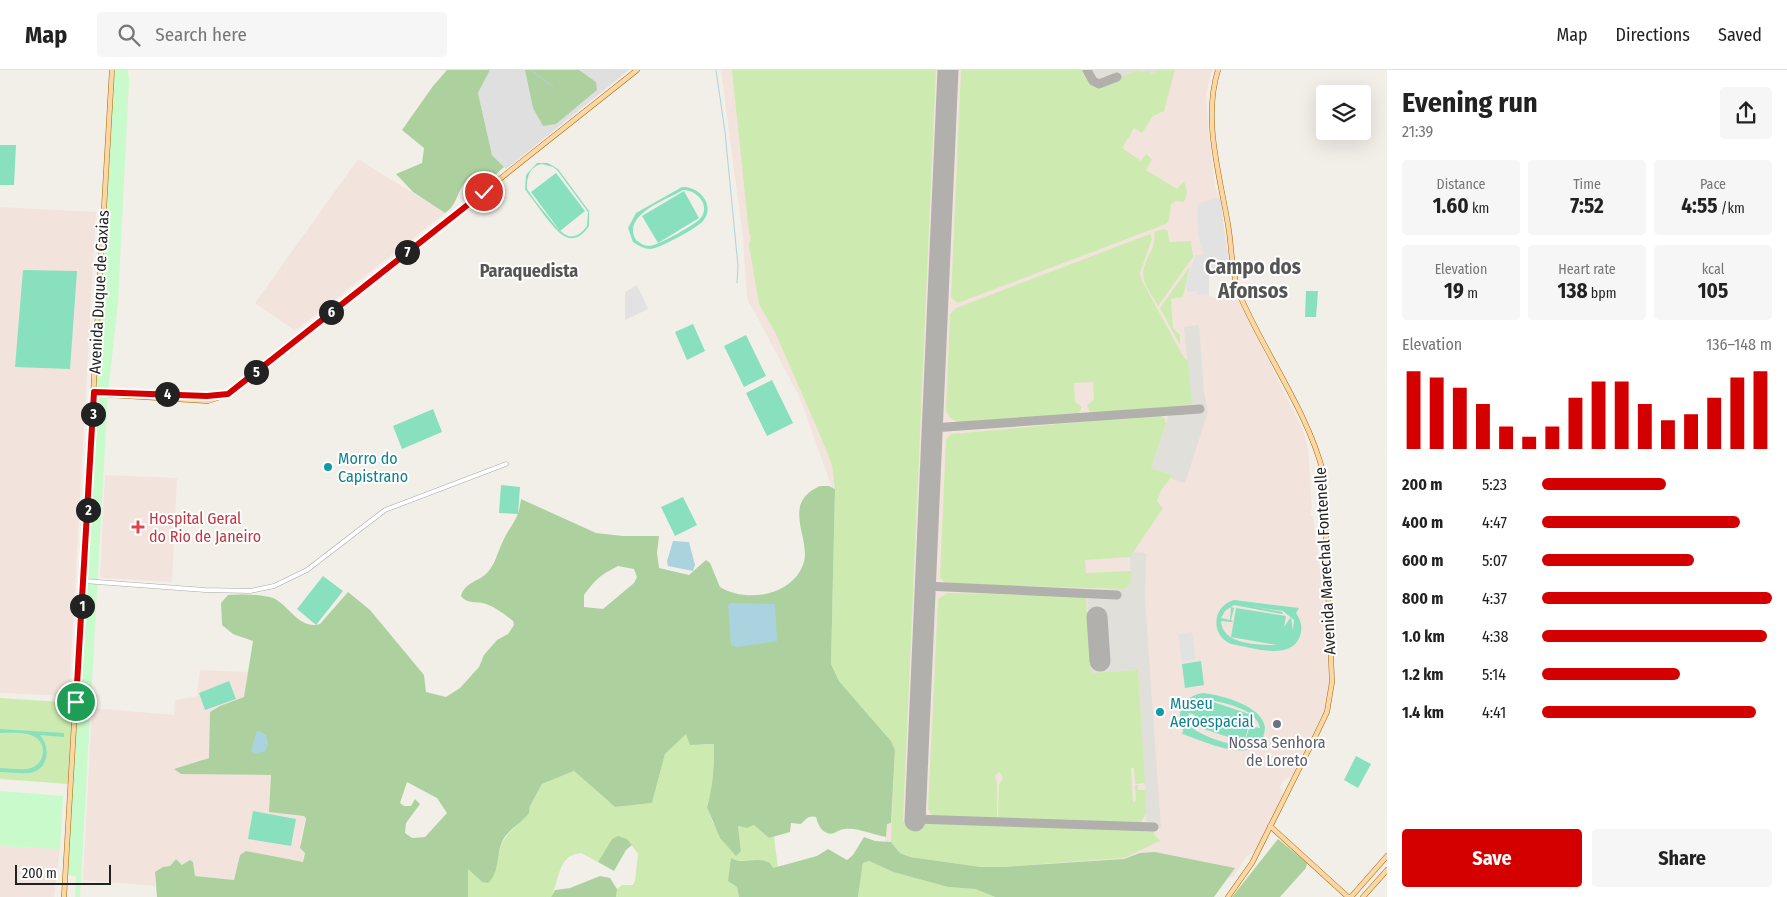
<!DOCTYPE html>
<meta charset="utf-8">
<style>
body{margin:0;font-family:"Fira Sans Condensed",sans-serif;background:#f6f6f6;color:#222;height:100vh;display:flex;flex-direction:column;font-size:19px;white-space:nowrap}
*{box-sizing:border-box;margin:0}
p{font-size:16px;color:#767676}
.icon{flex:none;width:28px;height:28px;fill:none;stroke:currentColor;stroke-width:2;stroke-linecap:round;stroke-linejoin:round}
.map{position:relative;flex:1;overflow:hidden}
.side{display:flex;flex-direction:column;background:#fff;width:400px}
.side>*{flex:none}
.fabs{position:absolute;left:1316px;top:15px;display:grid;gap:10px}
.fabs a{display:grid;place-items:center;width:55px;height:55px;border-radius:5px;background:#fff;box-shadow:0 5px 20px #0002;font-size:25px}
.scale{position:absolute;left:15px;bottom:12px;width:96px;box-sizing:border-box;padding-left:5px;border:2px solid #222;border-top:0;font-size:14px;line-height:18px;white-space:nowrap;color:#222;-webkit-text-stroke:4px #fff;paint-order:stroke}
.pin{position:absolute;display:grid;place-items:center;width:42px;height:42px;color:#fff;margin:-21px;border:2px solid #fff;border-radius:50%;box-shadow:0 1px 5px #0007}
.km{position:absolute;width:25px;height:25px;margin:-12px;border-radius:50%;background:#222;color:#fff;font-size:14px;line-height:25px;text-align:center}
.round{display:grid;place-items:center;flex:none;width:52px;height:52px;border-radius:5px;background:#f6f6f6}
.summary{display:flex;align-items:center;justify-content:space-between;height:85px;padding:0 15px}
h1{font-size:28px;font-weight:700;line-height:38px}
.metrics{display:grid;grid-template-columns:repeat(3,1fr);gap:8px;height:85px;padding:5px 15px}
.metrics div{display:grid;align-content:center;border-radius:5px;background:#f6f6f6;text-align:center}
.metrics b{font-size:21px;font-weight:700}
.metrics small{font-size:14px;font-weight:400}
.metrics p{font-size:14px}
.chart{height:140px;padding:10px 15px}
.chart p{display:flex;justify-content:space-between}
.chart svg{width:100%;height:90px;margin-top:5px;stroke:#d40000;stroke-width:6}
.primary-button{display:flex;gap:10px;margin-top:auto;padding:10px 15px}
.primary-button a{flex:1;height:58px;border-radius:5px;background:#d40000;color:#fff;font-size:20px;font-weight:700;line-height:58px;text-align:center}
.primary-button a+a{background:#f6f6f6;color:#222}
ul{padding:0 15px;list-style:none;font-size:16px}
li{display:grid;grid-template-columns:80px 60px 1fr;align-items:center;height:38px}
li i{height:12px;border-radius:6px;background:#d40000}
header{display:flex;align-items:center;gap:30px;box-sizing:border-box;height:70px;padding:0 25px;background:#fff;border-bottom:1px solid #e0e0e0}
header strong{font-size:24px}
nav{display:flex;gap:28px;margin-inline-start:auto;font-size:18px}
.search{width:350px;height:45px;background:#f6f6f6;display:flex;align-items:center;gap:12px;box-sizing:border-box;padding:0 18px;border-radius:5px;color:#767676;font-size:19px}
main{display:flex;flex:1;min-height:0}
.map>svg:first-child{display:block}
</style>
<header>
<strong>Map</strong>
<div class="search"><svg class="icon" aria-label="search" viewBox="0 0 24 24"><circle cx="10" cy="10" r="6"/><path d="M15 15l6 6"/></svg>Search here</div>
<nav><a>Map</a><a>Directions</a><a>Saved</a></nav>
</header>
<main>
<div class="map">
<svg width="1387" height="827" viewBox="0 0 1387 827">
<rect width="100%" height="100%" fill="#f2efe9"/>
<path fill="#e0dfdf" d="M490,0H629L506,99L492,85L478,23Z"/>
<path fill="#f3e3dd" d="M721,0H1212L1206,25L1209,64L1215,117L1220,127L1230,197L1228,201L1209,205V225L1213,228L1237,227L1303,360L1308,379L1312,438L1310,445L1313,447L1325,537L1329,615L1325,639L1292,706L1283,711L1280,717L1283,724L1255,781L1247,786L1233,807L1136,801L885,773L890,675L832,418L800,328L747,228L743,168Z
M358,89L445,143L295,261L255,233Z
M0,137L96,142L69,626L0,623Z
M105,405L177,408L172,512L100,508Z
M200,600L251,602L247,627L211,688L193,690L211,689L271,705L270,741L304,746L305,750L300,773L304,783L303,792L240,786L234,810L195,806L193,792L190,791L182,795L176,789L170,796L155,802V816L83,810L92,638L174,645L175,630L197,626Z
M0,776L60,779L54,827H0Z"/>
<path fill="#e1dfda" d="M1085,0H1155L1156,2L1151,5L1141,4L1139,1L1098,16L1091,13Z
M1199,255L1204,322L1208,342L1185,413L1172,409V405L1151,398L1172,337L1191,334L1184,257Z
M1133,482L1146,483L1145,529L1161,758L1154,759H1147L1138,600L1091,603L1087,520L1124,519L1131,511L1130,487Z"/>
<path fill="#cdebb0" d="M732,0H936L903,751L1154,759V764L1160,771L1124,788L1001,797H981L910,787L900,783L891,772L895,680L891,671L839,611L831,594L835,419L832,395L823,372L775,262L759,234L749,175L751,167L749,163Z
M961,0H1085L1091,13L1098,16L1139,0L1141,3L1148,0L1151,5L1156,2L1155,0H1175L1164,41L1153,46L1142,63L1134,58L1122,78L1141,91L1146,84L1152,89L1146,100L1177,119L1184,111L1187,122L1184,132L1176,131L1171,134L1169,150L1166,154L958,233L951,228Z
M1164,159L1168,161L1169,172L1191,171L1193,187L1158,236C1153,227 1143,214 1143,204C1143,190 1158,176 1154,162Z
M1150,164L1152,169L1140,203L1142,211L1183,286L1188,291L1192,334L1172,337L1090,343L1087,335L1094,330L1093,312L1074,313L1075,332L1081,336V340L1078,344L958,352L950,348L946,341L950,244L956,238Z
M1190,196L1183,227L1171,229L1173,258L1180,265V275L1160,238Z
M1159,345L1165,349L1166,354L1151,398L1173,405L1162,419L1157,431L1163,438L1130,487L1085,490L1086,503L1131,501C1131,509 1132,515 1124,519L947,514L940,508L946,369L951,364Z
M947,523L1083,526L1086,528L1091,603L1138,600L1145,713L1135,714L1134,698H1131L1133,732L1136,731L1135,715H1138V720H1145L1146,744L1141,752L998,750L999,715L1003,708L1000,702L995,705L997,714V749L936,747L931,744L928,739L938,529Z
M0,628L76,633L69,714L0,709Z
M686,663L701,675L714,674C714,687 713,726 707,735L713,753L741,781L738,756L747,758L754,755L769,768L774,767L778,798H772L770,793L735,791L730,796L732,814L737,817L739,827H616L617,819L622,815H633L635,811L638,784L627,769H612L598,792L581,783C557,785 560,810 551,827H468V799L482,812L499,783L502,773L508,764L529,743L530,736L542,714L574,701L615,737L652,733L665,684Z
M869,791L893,802L948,817L975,819L995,827H858L863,793Z"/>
<path fill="#add19e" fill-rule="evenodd" d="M447,0H490L478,23L492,85L504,97L480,119L468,109C455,122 460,132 445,143L413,122L396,104L422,93L424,78L402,60L433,16Z
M525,0H579L596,12L597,20L556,54L543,56L533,38Z
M820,416H829L835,419L831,594L839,611L891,671L895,680L891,753L887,754L886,767C875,765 856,757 845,759C838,759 834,766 827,763C820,760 818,754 816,747C809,745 806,749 801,754L791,753L790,762L769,768L754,755L747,758L738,756L741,781L736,786L720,768L707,737C713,718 714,695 714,674L690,675L686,664L665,684L652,733L615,737L574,701L542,714L530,736L529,743C521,754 508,759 502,772C496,786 500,802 488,813L482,812L468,799V827H157L155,802L163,797L170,796L176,789L182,795L190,790L193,792L195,806L234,810L240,785L246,781L303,792L305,783L300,778L306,749L304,746L269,742L271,705L181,704L174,699L209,688L210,642L220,636L244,627L253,571L233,564L222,555L221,533L228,525C241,524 260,524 273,528C289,535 299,560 320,554L348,522L370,540L424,605L426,622L446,627L460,618L479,597L484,585L497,570L508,564L514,555L513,551C506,545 495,537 486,534C477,531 466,534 461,526C465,512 478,512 487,503C496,493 497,483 503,471C512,452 518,452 521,429L596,463L623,466H659L657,483L659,498L689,505L706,490L710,493L720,517C746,533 791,526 803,495C813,469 779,434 820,416ZM618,496L634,499L637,507L634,513L603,539L584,537V525C596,509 600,505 618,496ZM407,712L437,728L447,743L425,767L412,768L405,763L406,753L420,734L415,729L411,736H404L400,733Z
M618,766L627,769L632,775L626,780L614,801L598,792L612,769Z
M864,767L875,771L891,772L900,783L910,787L981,797H1001L1124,789L1140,783L1155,782L1235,798L1214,827H995L975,819L948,817L893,802L869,791L863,793L858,827H739L737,817L728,811L731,788C744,796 756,785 770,793L773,798L817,786L828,779L847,790L853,785Z
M1278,769L1307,793L1306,798L1280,827H1232Z
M600,806L610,808L617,819L616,827H551L555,820L570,818Z"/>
<path fill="#c8facc" d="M116,0H128L129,11L118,232L108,323L80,827H75L76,806L65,805L112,6H115Z
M0,721L63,726L60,779L0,776Z"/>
<path fill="#88e0be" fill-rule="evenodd" d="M0,75H16L14,115H0Z
M537,93H548L558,99L589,141V156C571,182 557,161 544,145C538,136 531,128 525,119L526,105ZM542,94L553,97L557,100L588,142L587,156C570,179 558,159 546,144C539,136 533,128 527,119C526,108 530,96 542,94Z
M556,103L585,141L560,161L531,122Z
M682,117C699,116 716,135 703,151C697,158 660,178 651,179C644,179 639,176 633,172L628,158L636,143ZM683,120C698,120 712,137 699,150C692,156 659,175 650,176C644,176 640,173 636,170C621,145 666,130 683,120Z
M684,121L699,148L658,173L642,146Z
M23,200L77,201L70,299L15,297Z
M1306,221H1318L1316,247H1305Z
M693,254L705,281L687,290L675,262Z
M746,265L766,306L744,317L724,276Z
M772,310L793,353L767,366L746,323Z
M433,339L442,362L402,379L393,356Z
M501,415L520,417L518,444L499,443Z
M683,427L697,455L675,466L661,437Z
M323,506L343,521L316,555L297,539Z
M1234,530L1299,538L1296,543C1301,550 1303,558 1300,566C1291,592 1251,577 1231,574C1210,565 1212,536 1234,530ZM1234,535L1282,544L1283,542L1248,536L1283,541L1294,550L1293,561L1291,547L1284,557L1286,546L1236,538L1231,567L1277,575C1259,575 1222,575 1221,551L1230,552L1229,563L1230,552H1233L1231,550L1234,538L1231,537L1230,550L1221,548L1225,541Z
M1201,591L1204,615L1185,618L1182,594Z
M229,611L236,629L205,640L199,623Z
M1203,623C1222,625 1262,636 1265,657C1263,701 1205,671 1182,664C1185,658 1180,654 1180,648C1179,634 1190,625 1203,623ZM1204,629C1221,632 1257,638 1260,658L1250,656L1243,676C1229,675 1193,664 1187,652L1189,643L1195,645L1190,657L1194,656L1244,672L1252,645Z
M0,659L64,663V667L40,665C51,678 49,700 29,703C20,704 9,702 0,702V698C9,698 22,701 31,698C47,693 47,670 31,665C22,662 10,663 0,663Z
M1356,686L1371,694L1358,718L1344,710Z
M253,741L296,749L291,776L248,769Z"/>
<path fill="#e2e2e2" d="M1220,127L1229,200L1209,205V224L1197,225L1196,221L1187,222L1186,215L1195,185H1203L1198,164L1197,134Z
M637,215L648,239L625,250V222Z
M1192,562L1196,590L1182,592L1178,564Z"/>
<path fill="#aad3df" d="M673,471L689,472L695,495L693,501L668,496L667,491Z
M730,533L775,534L777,571L737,577L731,575L728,535Z
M257,660L266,665L268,675L265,681L257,684L251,681Z"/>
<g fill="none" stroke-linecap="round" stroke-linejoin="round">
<path stroke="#aad3df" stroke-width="1" d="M531,0L553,17
M716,0L725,62L738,196L737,213"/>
<path stroke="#b1b0ac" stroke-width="9" d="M1087,0L1093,11L1099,14L1117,7
M932,358L1200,339
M925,516L1117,525
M915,749L1154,757"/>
<path stroke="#b1b0ac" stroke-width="21" d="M1097,547L1100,591
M915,751L948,0"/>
<defs>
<path id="minor" d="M84,511L205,520L250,521L274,516L307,500L385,440L506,394"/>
<path id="major" d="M1218,0C1202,52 1221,108 1229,161C1232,183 1232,207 1241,228C1266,285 1308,343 1323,402L1332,612L1327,642L1316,665L1252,793L1228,827
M94,322L112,325L208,331L223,326
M108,323L117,321L212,326L233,321L637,0
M1270,756L1348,827
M64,827L112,0
M1351,827L1387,786
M1363,827L1387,800"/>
</defs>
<use href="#minor" stroke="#a9a9a9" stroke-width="5"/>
<use href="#major" stroke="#a06b00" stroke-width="5.5"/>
<use href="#minor" stroke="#fff" stroke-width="4"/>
<use href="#major" stroke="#fcd6a4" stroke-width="4.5"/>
</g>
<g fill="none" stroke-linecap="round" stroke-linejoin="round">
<defs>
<path id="route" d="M76,632L94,322L207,326L228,324L484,122"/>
</defs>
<use href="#route" stroke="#fff" stroke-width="10"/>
<use href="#route" stroke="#d40000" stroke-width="6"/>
</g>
<g fill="#0f9aa8" stroke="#fff" stroke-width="2">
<circle cx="328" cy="397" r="5"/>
<circle cx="1160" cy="642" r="5"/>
</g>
<path fill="#e0444e" stroke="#fff" stroke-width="2" d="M135.5 449.5h5v5h5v5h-5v5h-5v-5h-5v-5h5z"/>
<circle fill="#6b7280" stroke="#fff" stroke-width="2" cx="1277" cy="654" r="5"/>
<g text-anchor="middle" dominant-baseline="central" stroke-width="4" stroke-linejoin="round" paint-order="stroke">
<g font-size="16" fill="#222" stroke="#fff">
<text transform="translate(99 222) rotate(-87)">Avenida Duque de Caxias</text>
<text transform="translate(1325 491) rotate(-93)">Avenida Marechal Fontenelle</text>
</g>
<g font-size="16" fill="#0d838f" stroke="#fff" text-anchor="start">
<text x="338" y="388">Morro do<tspan x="338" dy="18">Capistrano</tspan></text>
<text x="1170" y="633">Museu<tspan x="1170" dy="18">Aeroespacial</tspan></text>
</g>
<g font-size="16" fill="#be3a42" stroke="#fff" text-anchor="start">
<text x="149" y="448">Hospital Geral<tspan x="149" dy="18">do Rio de Janeiro</tspan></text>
</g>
<g font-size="16" fill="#5b616d" stroke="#fff">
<text x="1277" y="672">Nossa Senhora<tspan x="1277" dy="18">de Loreto</tspan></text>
</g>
<g font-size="18" font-weight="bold" fill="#555" stroke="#fff">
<text x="529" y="201">Paraquedista</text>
</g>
<g font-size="21" font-weight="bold" fill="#555" stroke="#fff">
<text x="1253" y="197">Campo dos<tspan x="1253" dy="24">Afonsos</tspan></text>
</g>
</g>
</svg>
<div class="fabs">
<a><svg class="icon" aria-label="layers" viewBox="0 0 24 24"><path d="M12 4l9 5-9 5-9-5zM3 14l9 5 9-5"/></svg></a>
</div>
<div class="scale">200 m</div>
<div class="pin" style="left:76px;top:632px;background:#1e9e55"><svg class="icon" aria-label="arrive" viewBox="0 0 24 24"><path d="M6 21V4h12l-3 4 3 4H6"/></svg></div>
<div class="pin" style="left:484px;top:122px;background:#d93025"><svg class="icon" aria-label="check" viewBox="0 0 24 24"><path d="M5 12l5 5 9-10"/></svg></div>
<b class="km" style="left:82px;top:536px">1</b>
<b class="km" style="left:88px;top:440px">2</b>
<b class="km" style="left:93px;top:344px">3</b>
<b class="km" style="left:167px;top:324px">4</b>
<b class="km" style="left:256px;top:302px">5</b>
<b class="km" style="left:331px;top:242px">6</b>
<b class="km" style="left:407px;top:182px">7</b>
</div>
<section class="side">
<div class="summary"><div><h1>Evening run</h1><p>21:39</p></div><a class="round"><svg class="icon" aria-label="share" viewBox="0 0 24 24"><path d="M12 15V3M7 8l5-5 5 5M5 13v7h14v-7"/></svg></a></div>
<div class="metrics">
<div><p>Distance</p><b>1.60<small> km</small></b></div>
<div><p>Time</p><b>7:52</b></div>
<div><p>Pace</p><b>4:55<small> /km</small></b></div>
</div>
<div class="metrics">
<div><p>Elevation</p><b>19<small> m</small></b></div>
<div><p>Heart rate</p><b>138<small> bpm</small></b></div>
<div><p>kcal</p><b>105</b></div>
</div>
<div class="chart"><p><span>Elevation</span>136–148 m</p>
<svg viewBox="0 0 160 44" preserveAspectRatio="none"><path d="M5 44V6M15 44V9M25 44V14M35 44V22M45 44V33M55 44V38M65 44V33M75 44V19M85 44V11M95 44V11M105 44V22M115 44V30M125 44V27M135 44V19M145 44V9M155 44V6"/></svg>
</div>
<ul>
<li><b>200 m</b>5:23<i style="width:54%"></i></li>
<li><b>400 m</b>4:47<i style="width:86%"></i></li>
<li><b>600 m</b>5:07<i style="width:66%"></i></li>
<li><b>800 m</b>4:37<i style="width:100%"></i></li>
<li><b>1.0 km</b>4:38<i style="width:98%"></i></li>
<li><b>1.2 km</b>5:14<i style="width:60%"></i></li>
<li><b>1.4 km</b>4:41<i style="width:93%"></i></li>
</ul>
<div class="primary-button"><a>Save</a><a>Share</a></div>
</section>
</main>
